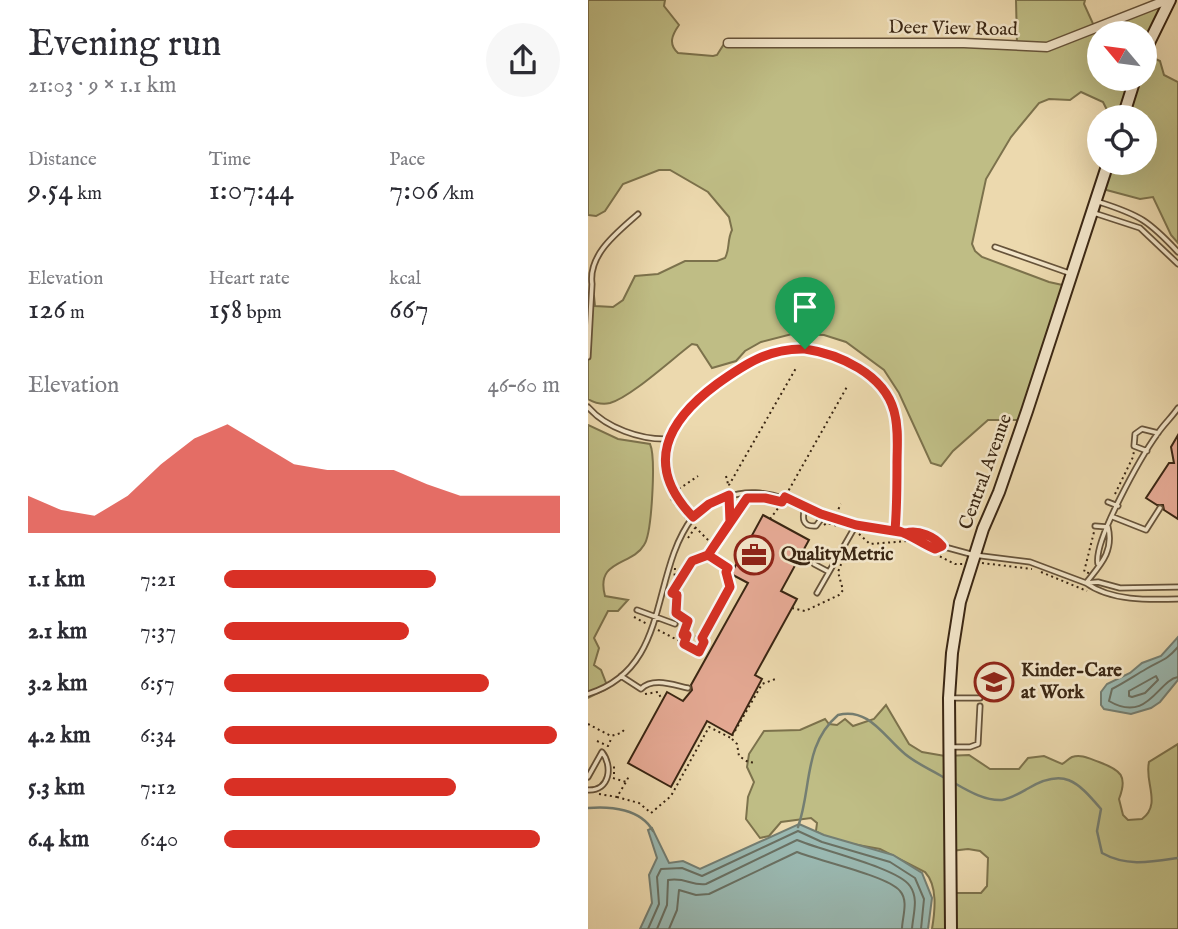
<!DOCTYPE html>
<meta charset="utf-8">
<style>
body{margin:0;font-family:"IM FELL English",serif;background:#f7f7f7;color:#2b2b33;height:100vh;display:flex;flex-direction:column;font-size:26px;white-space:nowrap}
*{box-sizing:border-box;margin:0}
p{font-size:23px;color:#7c7c81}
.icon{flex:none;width:38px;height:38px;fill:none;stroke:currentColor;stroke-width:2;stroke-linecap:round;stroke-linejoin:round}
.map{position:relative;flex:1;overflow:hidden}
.sheet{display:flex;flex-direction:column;background:#fff;width:588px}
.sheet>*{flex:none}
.needle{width:46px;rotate:299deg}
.controls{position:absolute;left:499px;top:21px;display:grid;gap:14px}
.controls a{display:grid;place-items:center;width:70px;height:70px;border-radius:50%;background:#fff;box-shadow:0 7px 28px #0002;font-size:35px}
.pin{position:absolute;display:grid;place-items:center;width:60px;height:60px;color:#fff;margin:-72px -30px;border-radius:50% 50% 50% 0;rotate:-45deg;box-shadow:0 0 7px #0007}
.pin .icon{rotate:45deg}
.round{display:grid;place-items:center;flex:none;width:74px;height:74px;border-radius:37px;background:#f7f7f7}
.summary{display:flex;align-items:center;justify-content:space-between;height:119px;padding:0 28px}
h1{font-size:38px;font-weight:600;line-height:52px}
.figures{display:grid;grid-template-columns:repeat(3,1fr);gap:10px;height:119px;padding:7px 28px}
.figures div{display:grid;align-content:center}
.figures b{font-size:30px;font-weight:600}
.figures small{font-size:19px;font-weight:400}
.figures p{font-size:19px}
.chart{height:196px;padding:14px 28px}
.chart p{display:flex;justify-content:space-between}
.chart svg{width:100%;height:126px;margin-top:7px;fill:#d93025;opacity:.7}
ul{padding:0 28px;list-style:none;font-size:23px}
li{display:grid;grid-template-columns:112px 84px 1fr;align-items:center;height:52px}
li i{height:18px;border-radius:9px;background:#d93025}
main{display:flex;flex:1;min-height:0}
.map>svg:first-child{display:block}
</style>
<main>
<section class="sheet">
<div class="summary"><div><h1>Evening run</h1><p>21:03 · 9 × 1.1 km</p></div><a class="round"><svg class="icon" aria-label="share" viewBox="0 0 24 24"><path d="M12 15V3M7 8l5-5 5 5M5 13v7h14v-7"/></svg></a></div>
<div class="figures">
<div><p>Distance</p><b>9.54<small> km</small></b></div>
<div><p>Time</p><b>1:07:44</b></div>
<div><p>Pace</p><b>7:06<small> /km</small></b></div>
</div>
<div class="figures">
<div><p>Elevation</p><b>126<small> m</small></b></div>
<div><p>Heart rate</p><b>158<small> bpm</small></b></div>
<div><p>kcal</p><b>667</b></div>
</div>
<div class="chart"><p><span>Elevation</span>46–60 m</p>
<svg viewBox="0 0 160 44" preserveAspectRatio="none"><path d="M0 44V31L10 36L20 38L30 31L40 20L50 11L60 6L70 13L80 20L90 22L100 22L110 22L120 27L130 31L140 31L150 31L160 31V44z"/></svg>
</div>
<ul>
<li><b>1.1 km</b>7:21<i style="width:63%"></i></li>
<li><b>2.1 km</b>7:37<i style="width:55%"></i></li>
<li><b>3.2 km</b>6:57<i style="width:79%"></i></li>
<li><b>4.2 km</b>6:34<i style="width:99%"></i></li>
<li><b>5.3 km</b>7:12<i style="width:69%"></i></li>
<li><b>6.4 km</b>6:40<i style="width:94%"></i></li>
</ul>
</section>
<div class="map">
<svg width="590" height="929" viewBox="0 0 590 929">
<rect width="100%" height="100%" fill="#ecd9ae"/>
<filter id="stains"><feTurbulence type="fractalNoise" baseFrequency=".00286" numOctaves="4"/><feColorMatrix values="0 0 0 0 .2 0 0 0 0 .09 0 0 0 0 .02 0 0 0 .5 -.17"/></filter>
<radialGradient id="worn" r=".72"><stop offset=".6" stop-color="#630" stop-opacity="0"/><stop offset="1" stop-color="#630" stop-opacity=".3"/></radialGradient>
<path fill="#bfbd85" stroke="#7c724c" stroke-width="2" fill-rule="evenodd" d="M0,0H77L76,6L91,25C84,35 80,44 90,53L125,56L129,55L136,44L145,42L429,44L428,0H497L496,4L506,26L575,0L557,52L556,33H511V79H556L557,54L572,61L576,75L590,82V243L583,235L565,197L552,199L511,188L520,163H556V117H534L519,110L515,102L493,92L482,100L461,99L451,103L423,137L398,179L384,244L387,251L394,257L461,282L479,286L434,420H400L365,451L353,466L343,463L311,393L296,370L258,342L236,335L204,334L173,342L157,351L148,361L124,368L109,345L104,344C84,359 43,397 22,403C13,405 7,403 0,399V296H6L7,306L25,307L35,300L47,276L70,274L97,261H129L137,258C142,249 139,240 144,230L141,217L120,192L82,170H71L35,184L17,211L8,216L0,215Z
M0,425L30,439L62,444C68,457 64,534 56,545C44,566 7,559 17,596L40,600L30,611H20L6,638L11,648L6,665L13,670L20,688L0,698Z
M298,705L321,744L334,752L357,756L381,755L402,769H431L440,758L456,756L474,764C478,762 480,759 484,757C494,754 502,759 511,762C533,770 540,776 531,799L535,815L540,820L554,819C574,804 556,782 561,762L590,744V929H344C347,911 350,886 337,872L292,849L242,840L228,831L229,823L223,818L193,822L181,836L172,838L158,819L160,797L166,782L159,767L161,754L176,731L212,730L237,719L241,724L249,725L257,719L265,726L286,719ZM380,849L392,851L400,858L399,886L393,893H364L363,851Z"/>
<path fill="#9ab9b2" stroke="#747e72" stroke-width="2" d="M590,637V680L572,702L563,708L543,714L516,709L513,705V692L519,684L542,673L554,663L573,656Z
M211,824L236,835L305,855L334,873L344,898L340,929H52L64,903L61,875L69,858L60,830L64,828L81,863L95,861L112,869Z"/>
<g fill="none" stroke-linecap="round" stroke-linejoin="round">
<path stroke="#6a7062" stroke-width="2" d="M590,647C578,661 573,660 558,669C546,676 536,683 524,689L521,701C560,724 570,680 590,677
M568,676L570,680L557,693L544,697L541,696V691Z
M60,929L71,904L69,877L73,869L94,868L114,876L210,831L234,842L302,862L327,878L336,899L333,929
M69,929L79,905L80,880C98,877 103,886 118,884L209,840C232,850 310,868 322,886C331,899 325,914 324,929
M81,929L89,910L91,890L108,895L121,894L209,852C231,861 300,876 312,891C321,901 314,918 314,929"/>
<path stroke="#747e72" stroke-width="2.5" d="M368,784C382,792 398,801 414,800C422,799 432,793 439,789C476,767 489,781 513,809L509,831L514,853C539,867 563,862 590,858
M0,808C23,806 53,809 65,831
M210,827C224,788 215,745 250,715C281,707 296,737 317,754C329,764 342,769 355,777"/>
</g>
<path fill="#e6aa95" stroke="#3a2613" stroke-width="2" d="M590,435V519L576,510L575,505H569L558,498L581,463H586L583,447Z
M175,515L221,540L193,591L209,599L167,675L174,679L144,735L119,721L83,787L40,763L79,692L95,701L104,690L103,685L160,583L143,574Z"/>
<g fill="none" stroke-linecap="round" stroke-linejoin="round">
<defs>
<path id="service" d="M511,202C552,215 561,221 590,252
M506,213L552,228L590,264
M407,247L481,273
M0,357L4,284C0,254 30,232 50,214
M0,407C18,428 53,440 80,439
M559,451L546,446L547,434L554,429L570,433
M520,502L530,506
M217,507C214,518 214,527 228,526L236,515
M105,517C165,467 206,507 268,525
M525,517L558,530L572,508
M507,526L520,527
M319,533C330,529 347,537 353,546
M226,564L241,572
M510,564C505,541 554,455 570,433C576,424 584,417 590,408
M498,583C523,601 560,600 590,599
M498,583L510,582L532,588L590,587
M229,593L268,525L307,530
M49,610L87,624
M33,676L53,689C65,677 85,685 100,688
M0,694C84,668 61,574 105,517C53,463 81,419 132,381C153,367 173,352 199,349C222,346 245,354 265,366C281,375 298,389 305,407C314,435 310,499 307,530C321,533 332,543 347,549L353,546L386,555L442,562L498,583C512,565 526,552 520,527
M363,698H392
M364,747H382L390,744L392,706
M0,777L14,752C25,766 22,791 0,790"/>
<path id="minor" d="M140,43H376L459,47L579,0"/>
<path id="secondary" d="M556,53L582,0
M535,117L547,79
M363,929L361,698L364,653L372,602L395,529L411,492L439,411L520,163"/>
</defs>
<use href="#service" stroke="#66533a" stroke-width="7"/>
<use href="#minor" stroke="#66533a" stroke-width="11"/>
<use href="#secondary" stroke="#3a2613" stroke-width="14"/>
<path stroke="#3a2613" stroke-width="2" stroke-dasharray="2 3.5" stroke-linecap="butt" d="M138,476L140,484
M91,489L110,476
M141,491V485L208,368
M527,494L545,457L546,451
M198,495L260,385
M83,499L98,518
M141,502L142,522L120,555L145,571
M248,514L253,504
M182,519L194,503
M143,521L157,500
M236,525L239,523L250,526
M107,527L126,546
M271,534L282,544L320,541
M100,538L107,528
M347,554L367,564H375
M394,563L444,569
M87,568L86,583L89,586
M453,572L499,591
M501,573L496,572L506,532
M204,608L217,611L251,595L255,590L250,572L254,562
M46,617L59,624
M70,630L111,651L116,642L114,638L99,635L96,644
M98,635H95L100,621L88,613L89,595L84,593L104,561L120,555
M114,638L142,587L139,569
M57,694L70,692L74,700
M0,724L23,736L33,733L38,728
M144,739L149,744L151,756L160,762L168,763
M9,741L20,746L24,737
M26,774V763
M25,778L38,782L41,776
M11,794L29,797L38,782
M29,797L51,803L63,813L83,796L121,727L143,738L174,684L190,678"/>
<use href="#service" stroke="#f3e6ca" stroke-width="3.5"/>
<use href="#minor" stroke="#f3e6ca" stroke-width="8"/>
<use href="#secondary" stroke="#f3e6ca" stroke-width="10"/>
</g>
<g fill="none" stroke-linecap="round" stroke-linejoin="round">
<defs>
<path id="route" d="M217,349C181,348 157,364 129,384C79,421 55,465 105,517L121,504L141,495L142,522L120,555L140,568L138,572L142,587L114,638L116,642L111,652L96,644L99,635H95L100,621L88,613L89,595L84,593L104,561L120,555L159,498H177L194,502L197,497L233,514L268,525L318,533C330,529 347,537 354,546L347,549C332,543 321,533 307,530C309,508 309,486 309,464C309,446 311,428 306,411C296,374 251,354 217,349"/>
</defs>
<use href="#route" stroke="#fff" stroke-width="14"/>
<use href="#route" stroke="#d93025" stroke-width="9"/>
</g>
<defs>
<symbol id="office-ring" viewBox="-11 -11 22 22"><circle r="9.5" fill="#f3e6ca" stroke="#8f2418" stroke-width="1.5"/><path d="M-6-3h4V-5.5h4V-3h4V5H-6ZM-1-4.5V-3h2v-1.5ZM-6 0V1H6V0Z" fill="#8f2418"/></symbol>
<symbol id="school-ring" viewBox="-11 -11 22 22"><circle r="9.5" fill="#f3e6ca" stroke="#8f2418" stroke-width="1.5"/><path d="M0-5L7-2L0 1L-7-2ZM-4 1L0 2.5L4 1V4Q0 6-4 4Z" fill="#8f2418"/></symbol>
</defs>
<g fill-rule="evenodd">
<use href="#office-ring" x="144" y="533" width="44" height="44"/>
<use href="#school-ring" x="384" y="660" width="44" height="44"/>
</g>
<g text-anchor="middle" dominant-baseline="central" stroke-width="5" stroke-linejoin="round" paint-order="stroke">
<g font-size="19" fill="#3a2613" stroke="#f3e6ca">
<text transform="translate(365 29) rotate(1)">Deer View Road</text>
<text transform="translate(398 472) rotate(-70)">Central Avenue</text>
</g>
<g font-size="19" font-weight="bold" fill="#3a2613" stroke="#f3e6ca" text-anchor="start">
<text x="193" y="555">QualityMetric</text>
<text x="433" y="671">Kinder-Care<tspan x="433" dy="22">at Work</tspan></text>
</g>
</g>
<rect width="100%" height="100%" filter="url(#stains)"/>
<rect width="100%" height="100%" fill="url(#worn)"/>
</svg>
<div class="controls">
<a><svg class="needle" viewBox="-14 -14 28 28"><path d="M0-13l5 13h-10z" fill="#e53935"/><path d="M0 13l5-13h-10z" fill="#7c7c81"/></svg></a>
<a><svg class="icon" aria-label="locate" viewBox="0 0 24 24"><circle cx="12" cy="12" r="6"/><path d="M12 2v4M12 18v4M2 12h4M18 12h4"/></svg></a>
</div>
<div class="pin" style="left:217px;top:349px;background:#1e9e55"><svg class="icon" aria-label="arrive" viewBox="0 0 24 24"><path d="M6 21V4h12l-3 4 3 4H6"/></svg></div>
</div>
</main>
